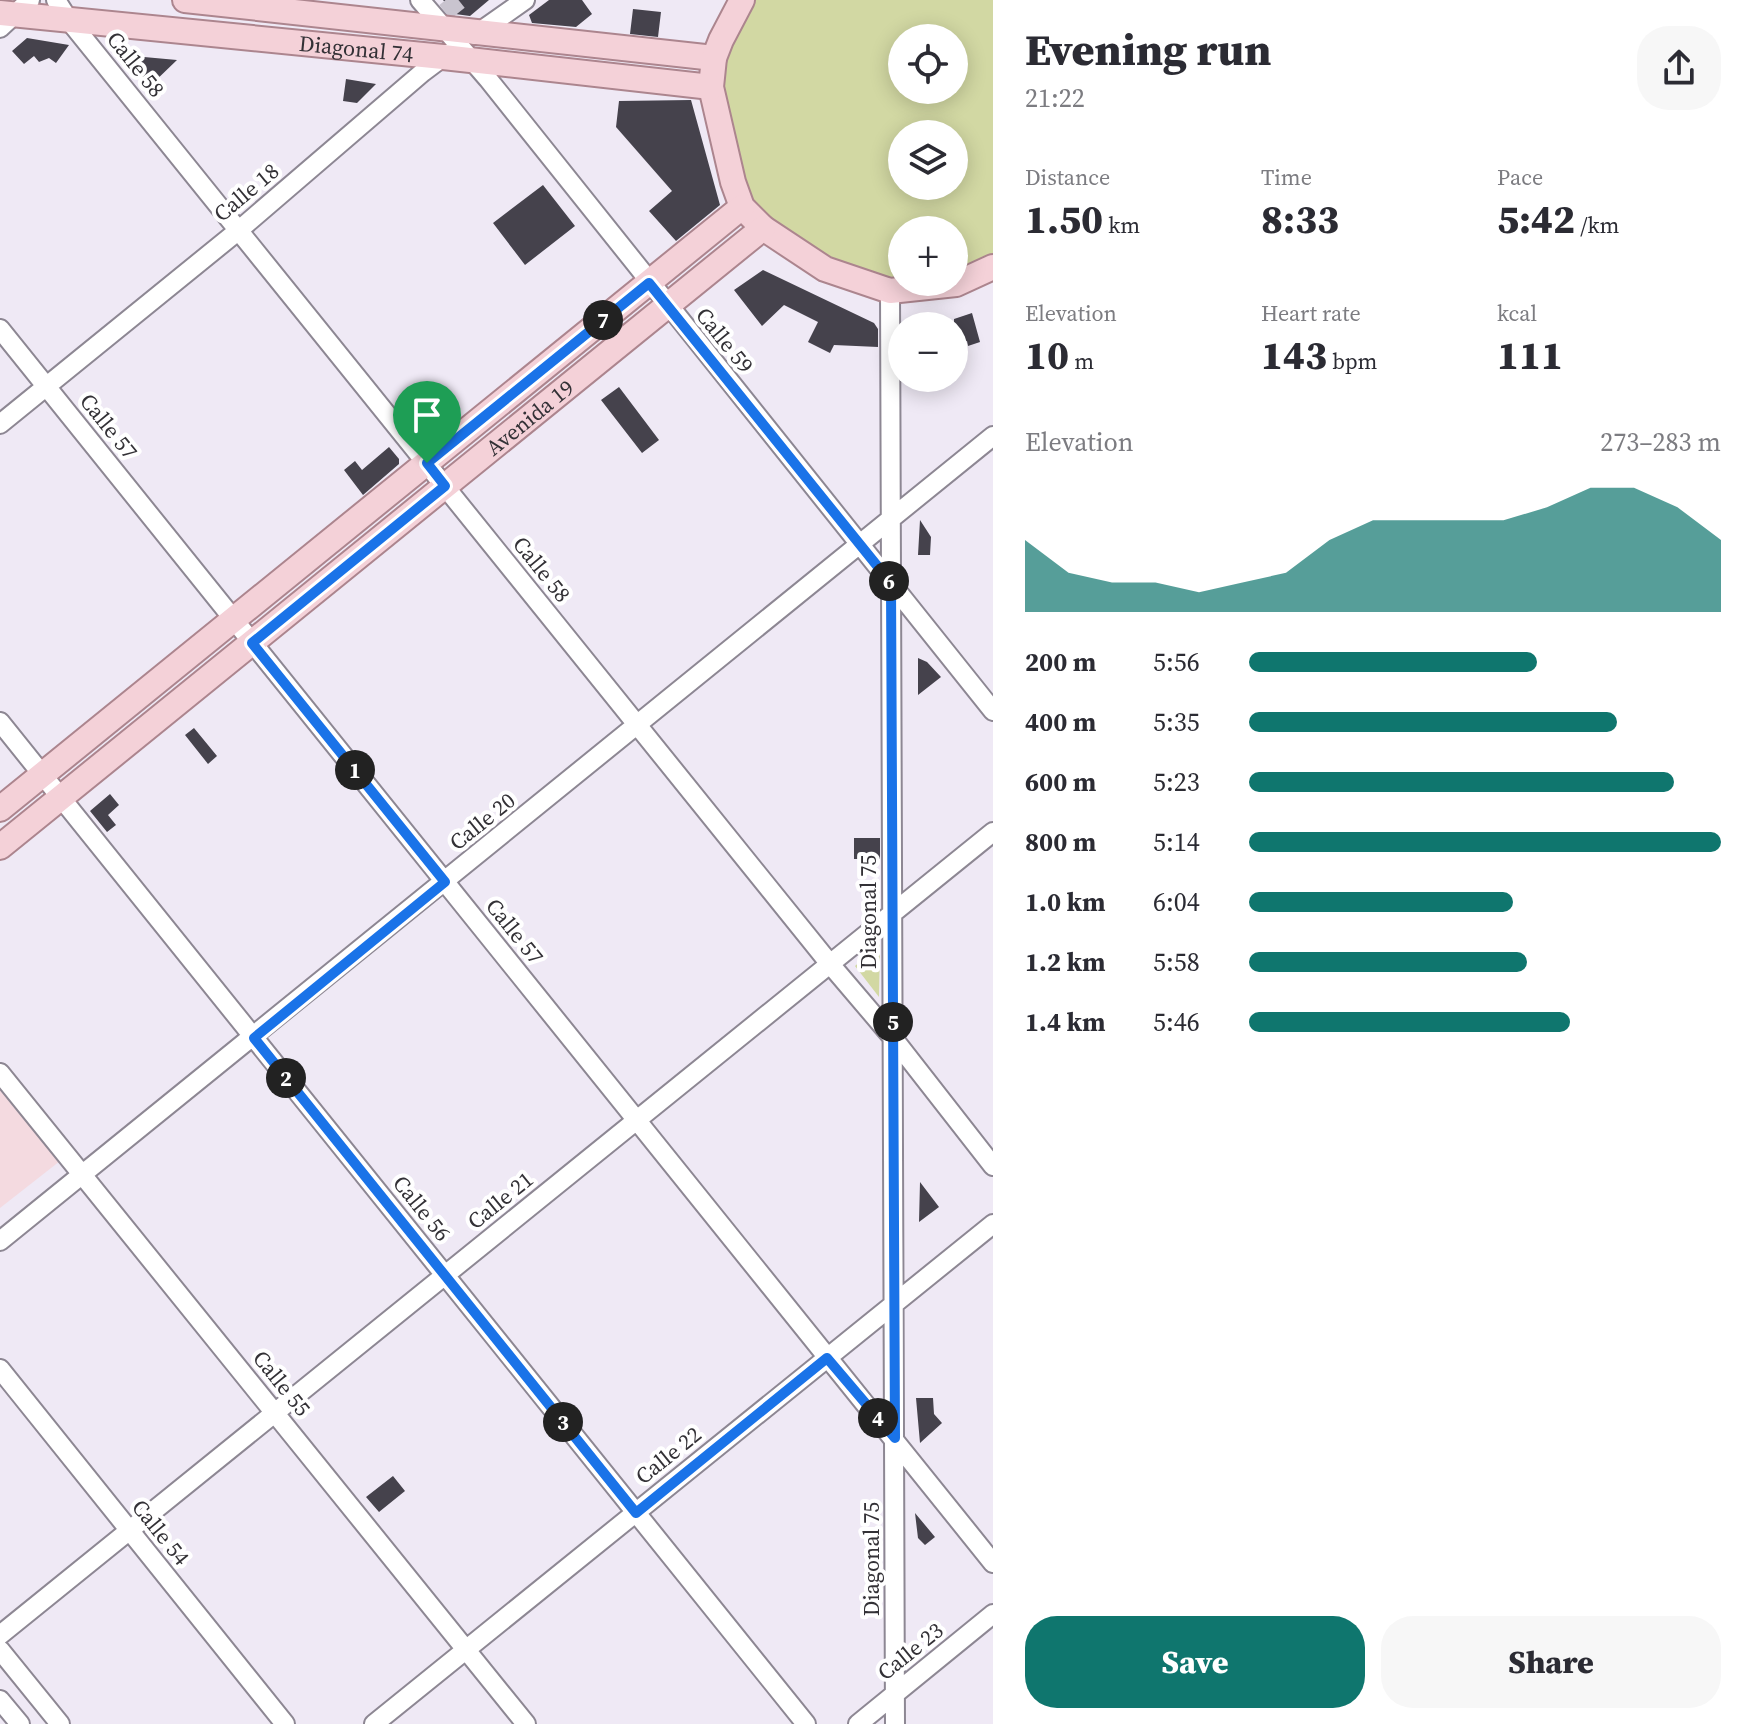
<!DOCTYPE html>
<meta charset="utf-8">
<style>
body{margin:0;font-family:"Source Serif 4",serif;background:#f7f7f7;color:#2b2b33;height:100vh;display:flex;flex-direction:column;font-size:30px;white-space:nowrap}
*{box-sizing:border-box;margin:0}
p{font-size:26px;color:#7c7c81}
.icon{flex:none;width:44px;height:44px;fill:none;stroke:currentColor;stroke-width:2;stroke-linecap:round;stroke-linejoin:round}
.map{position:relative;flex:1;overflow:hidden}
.side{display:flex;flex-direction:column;background:#fff;width:760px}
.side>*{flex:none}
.tools{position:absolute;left:888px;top:24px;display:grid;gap:16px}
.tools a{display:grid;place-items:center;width:80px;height:80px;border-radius:50%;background:#fff;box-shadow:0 4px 20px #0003;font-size:40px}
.pin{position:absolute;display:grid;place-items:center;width:68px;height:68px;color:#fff;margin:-82px -34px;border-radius:50% 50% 50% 0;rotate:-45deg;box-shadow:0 0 8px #0007}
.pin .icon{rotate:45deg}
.km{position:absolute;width:40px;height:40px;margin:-20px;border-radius:50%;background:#222;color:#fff;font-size:22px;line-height:40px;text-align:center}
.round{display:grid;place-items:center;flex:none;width:84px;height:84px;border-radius:32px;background:#f7f7f7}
.headline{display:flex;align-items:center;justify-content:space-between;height:136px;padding:0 32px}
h1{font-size:44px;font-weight:800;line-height:60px}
.stats{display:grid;grid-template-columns:repeat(3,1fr);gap:12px;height:136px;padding:8px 32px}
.stats div{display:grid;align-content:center}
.stats b{font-size:40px;font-weight:800}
.stats small{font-size:22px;font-weight:400}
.stats p{font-size:22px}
.chart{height:224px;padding:16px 32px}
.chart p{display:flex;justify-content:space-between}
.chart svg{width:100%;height:144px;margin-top:8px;fill:#0f766e;opacity:.7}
.primary-button{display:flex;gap:16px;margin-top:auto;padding:16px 32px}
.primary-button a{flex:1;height:92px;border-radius:32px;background:#0f766e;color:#fff;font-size:32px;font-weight:800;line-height:92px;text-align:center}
.primary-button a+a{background:#f7f7f7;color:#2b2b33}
ul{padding:0 32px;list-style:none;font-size:26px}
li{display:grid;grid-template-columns:128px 96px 1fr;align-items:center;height:60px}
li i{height:20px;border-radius:10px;background:#0f766e}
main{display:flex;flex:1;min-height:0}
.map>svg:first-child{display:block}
</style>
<main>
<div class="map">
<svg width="993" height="1724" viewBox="0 0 993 1724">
<rect width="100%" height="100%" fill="#efe9f5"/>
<path fill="#f4dae0" d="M0,1089L60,1161L0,1208Z"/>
<path fill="#d2d8a3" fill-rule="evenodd" d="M756,0H993V262L954,275V230H902V281L839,271L747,202L718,85L722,56ZM902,38H954V90H902ZM902,134H954V186H902Z
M880,944L879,997L855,966Z"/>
<path fill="#45424c" d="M443,0H489L470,16L455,14Z
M549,0H582L592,14L576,27L532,23L529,15Z
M633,9L661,12L658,37L630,34Z
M27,38L69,45L56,63L49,58L39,62L34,56L24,64L12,51Z
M133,56L177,60L150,86L129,63Z
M346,79L376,84L357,103L343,101Z
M691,100L720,205L676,241L649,211L672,191L616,127L619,101Z
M543,185L575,226L525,265L493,223Z
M763,270L874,323L878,329V347L834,345L830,353L808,342L818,322L784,305L762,326L734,290Z
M972,313L980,342L968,346L967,341L954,344V319Z
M619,387L659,440L642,453L601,400Z
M389,447L399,459V464L363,495L344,470L355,461L362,470Z
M920,520L931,537L930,555H918Z
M918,658L927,662L941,677L918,695Z
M194,728L217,756L208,764L185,735Z
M110,794L119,805L108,815L116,825L107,832L90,811Z
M854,838H880V859H854Z
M920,1182L939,1207L919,1222Z
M916,1398H933L934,1414L942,1423L920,1443Z
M393,1476L405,1491L379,1512L366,1497Z
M915,1513L935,1537L925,1545L918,1538Z"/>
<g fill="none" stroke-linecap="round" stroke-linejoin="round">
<path stroke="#c9c4cf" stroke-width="18" stroke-dasharray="18 9" stroke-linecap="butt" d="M445,12L460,0"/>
<defs>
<path id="minor" d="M56,0L68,19L830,964L893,1038L993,1166
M420,0L488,79L993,711
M0,28L30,0
M475,35L525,0
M890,291L895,1724
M0,329L993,1563
M0,424L239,230L423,72L447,54
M0,722L806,1724
M0,1073L526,1724
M0,1241L993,436
M0,1369L285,1724
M0,1635L993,832
M0,1650L60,1724
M0,1700L20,1724
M374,1724L993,1224
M858,1724L993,1614"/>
<g id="major">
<path d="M185,0L714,58"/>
<path d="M742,0L721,40L714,58L711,87L733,182L742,207L763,228L825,269L890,291L956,284L993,267"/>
<path id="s1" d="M0,13L443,57L711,87"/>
<path d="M0,809L742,207"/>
<path id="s2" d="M0,847L763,228"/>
</g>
</defs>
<use href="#minor" stroke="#8d8793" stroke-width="22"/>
<use href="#major" stroke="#ac858e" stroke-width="28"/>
<use href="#minor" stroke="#fff" stroke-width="18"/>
<use href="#major" stroke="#f4d1d8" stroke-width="24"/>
</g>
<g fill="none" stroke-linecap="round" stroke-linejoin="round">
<defs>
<path id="route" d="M649,283L891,583L895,1438L827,1358L636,1513L254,1038L445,882L252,643L445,486L427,463Z"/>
</defs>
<use href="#route" stroke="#fff" stroke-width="16"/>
<use href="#route" stroke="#1a73e8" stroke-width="10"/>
</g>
<g text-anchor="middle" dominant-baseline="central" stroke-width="8" stroke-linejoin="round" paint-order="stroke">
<g font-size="22" fill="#333136" stroke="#fff">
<text stroke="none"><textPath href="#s1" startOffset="358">Diagonal 74</textPath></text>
<text transform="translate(136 64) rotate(51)">Calle 58</text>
<text transform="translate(246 192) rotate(-40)">Calle 18</text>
<text transform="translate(725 340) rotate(51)">Calle 59</text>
<text stroke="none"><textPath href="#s2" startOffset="682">Avenida 19</textPath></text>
<text transform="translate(109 426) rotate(51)">Calle 57</text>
<text transform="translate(542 569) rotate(51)">Calle 58</text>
<text transform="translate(482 821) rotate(-39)">Calle 20</text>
<text transform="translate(868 912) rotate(-90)">Diagonal 75</text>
<text transform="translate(515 931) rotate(51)">Calle 57</text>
<text transform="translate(500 1200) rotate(-39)">Calle 21</text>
<text transform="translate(422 1208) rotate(51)">Calle 56</text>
<text transform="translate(282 1383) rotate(51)">Calle 55</text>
<text transform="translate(668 1455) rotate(-39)">Calle 22</text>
<text transform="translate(161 1532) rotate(51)">Calle 54</text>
<text transform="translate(871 1559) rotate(-90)">Diagonal 75</text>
<text transform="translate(910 1651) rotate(-39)">Calle 23</text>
</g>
</g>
</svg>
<div class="tools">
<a><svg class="icon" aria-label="locate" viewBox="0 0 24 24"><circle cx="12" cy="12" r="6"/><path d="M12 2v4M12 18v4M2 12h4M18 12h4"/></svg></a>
<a><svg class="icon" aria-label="layers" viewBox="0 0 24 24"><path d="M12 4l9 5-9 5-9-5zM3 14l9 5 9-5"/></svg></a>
<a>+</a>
<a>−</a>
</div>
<div class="pin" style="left:427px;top:463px;background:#1e9e55"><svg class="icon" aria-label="arrive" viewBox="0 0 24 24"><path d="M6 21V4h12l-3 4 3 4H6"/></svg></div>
<b class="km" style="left:355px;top:770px">1</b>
<b class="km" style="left:286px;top:1078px">2</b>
<b class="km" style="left:563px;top:1422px">3</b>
<b class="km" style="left:878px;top:1418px">4</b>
<b class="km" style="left:893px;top:1022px">5</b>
<b class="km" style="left:889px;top:581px">6</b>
<b class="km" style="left:603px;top:320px">7</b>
</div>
<section class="side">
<div class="headline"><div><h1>Evening run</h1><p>21:22</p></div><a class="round"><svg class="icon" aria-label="share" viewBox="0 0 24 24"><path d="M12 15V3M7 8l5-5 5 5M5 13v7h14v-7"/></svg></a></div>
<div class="stats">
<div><p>Distance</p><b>1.50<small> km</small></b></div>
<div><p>Time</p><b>8:33</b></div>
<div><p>Pace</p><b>5:42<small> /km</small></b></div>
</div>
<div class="stats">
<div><p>Elevation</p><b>10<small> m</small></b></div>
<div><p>Heart rate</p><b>143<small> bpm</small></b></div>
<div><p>kcal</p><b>111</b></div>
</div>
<div class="chart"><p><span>Elevation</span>273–283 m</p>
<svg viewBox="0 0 160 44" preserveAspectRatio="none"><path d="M0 44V22L10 32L20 35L30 35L40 38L50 35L60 32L70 22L80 16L90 16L100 16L110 16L120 12L130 6L140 6L150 12L160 22V44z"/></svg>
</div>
<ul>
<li><b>200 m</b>5:56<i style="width:61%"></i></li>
<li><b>400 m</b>5:35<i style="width:78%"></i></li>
<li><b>600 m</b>5:23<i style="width:90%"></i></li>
<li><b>800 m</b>5:14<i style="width:100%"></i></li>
<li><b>1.0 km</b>6:04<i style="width:56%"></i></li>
<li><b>1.2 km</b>5:58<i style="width:59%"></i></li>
<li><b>1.4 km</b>5:46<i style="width:68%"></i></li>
</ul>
<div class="primary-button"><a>Save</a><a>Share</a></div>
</section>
</main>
